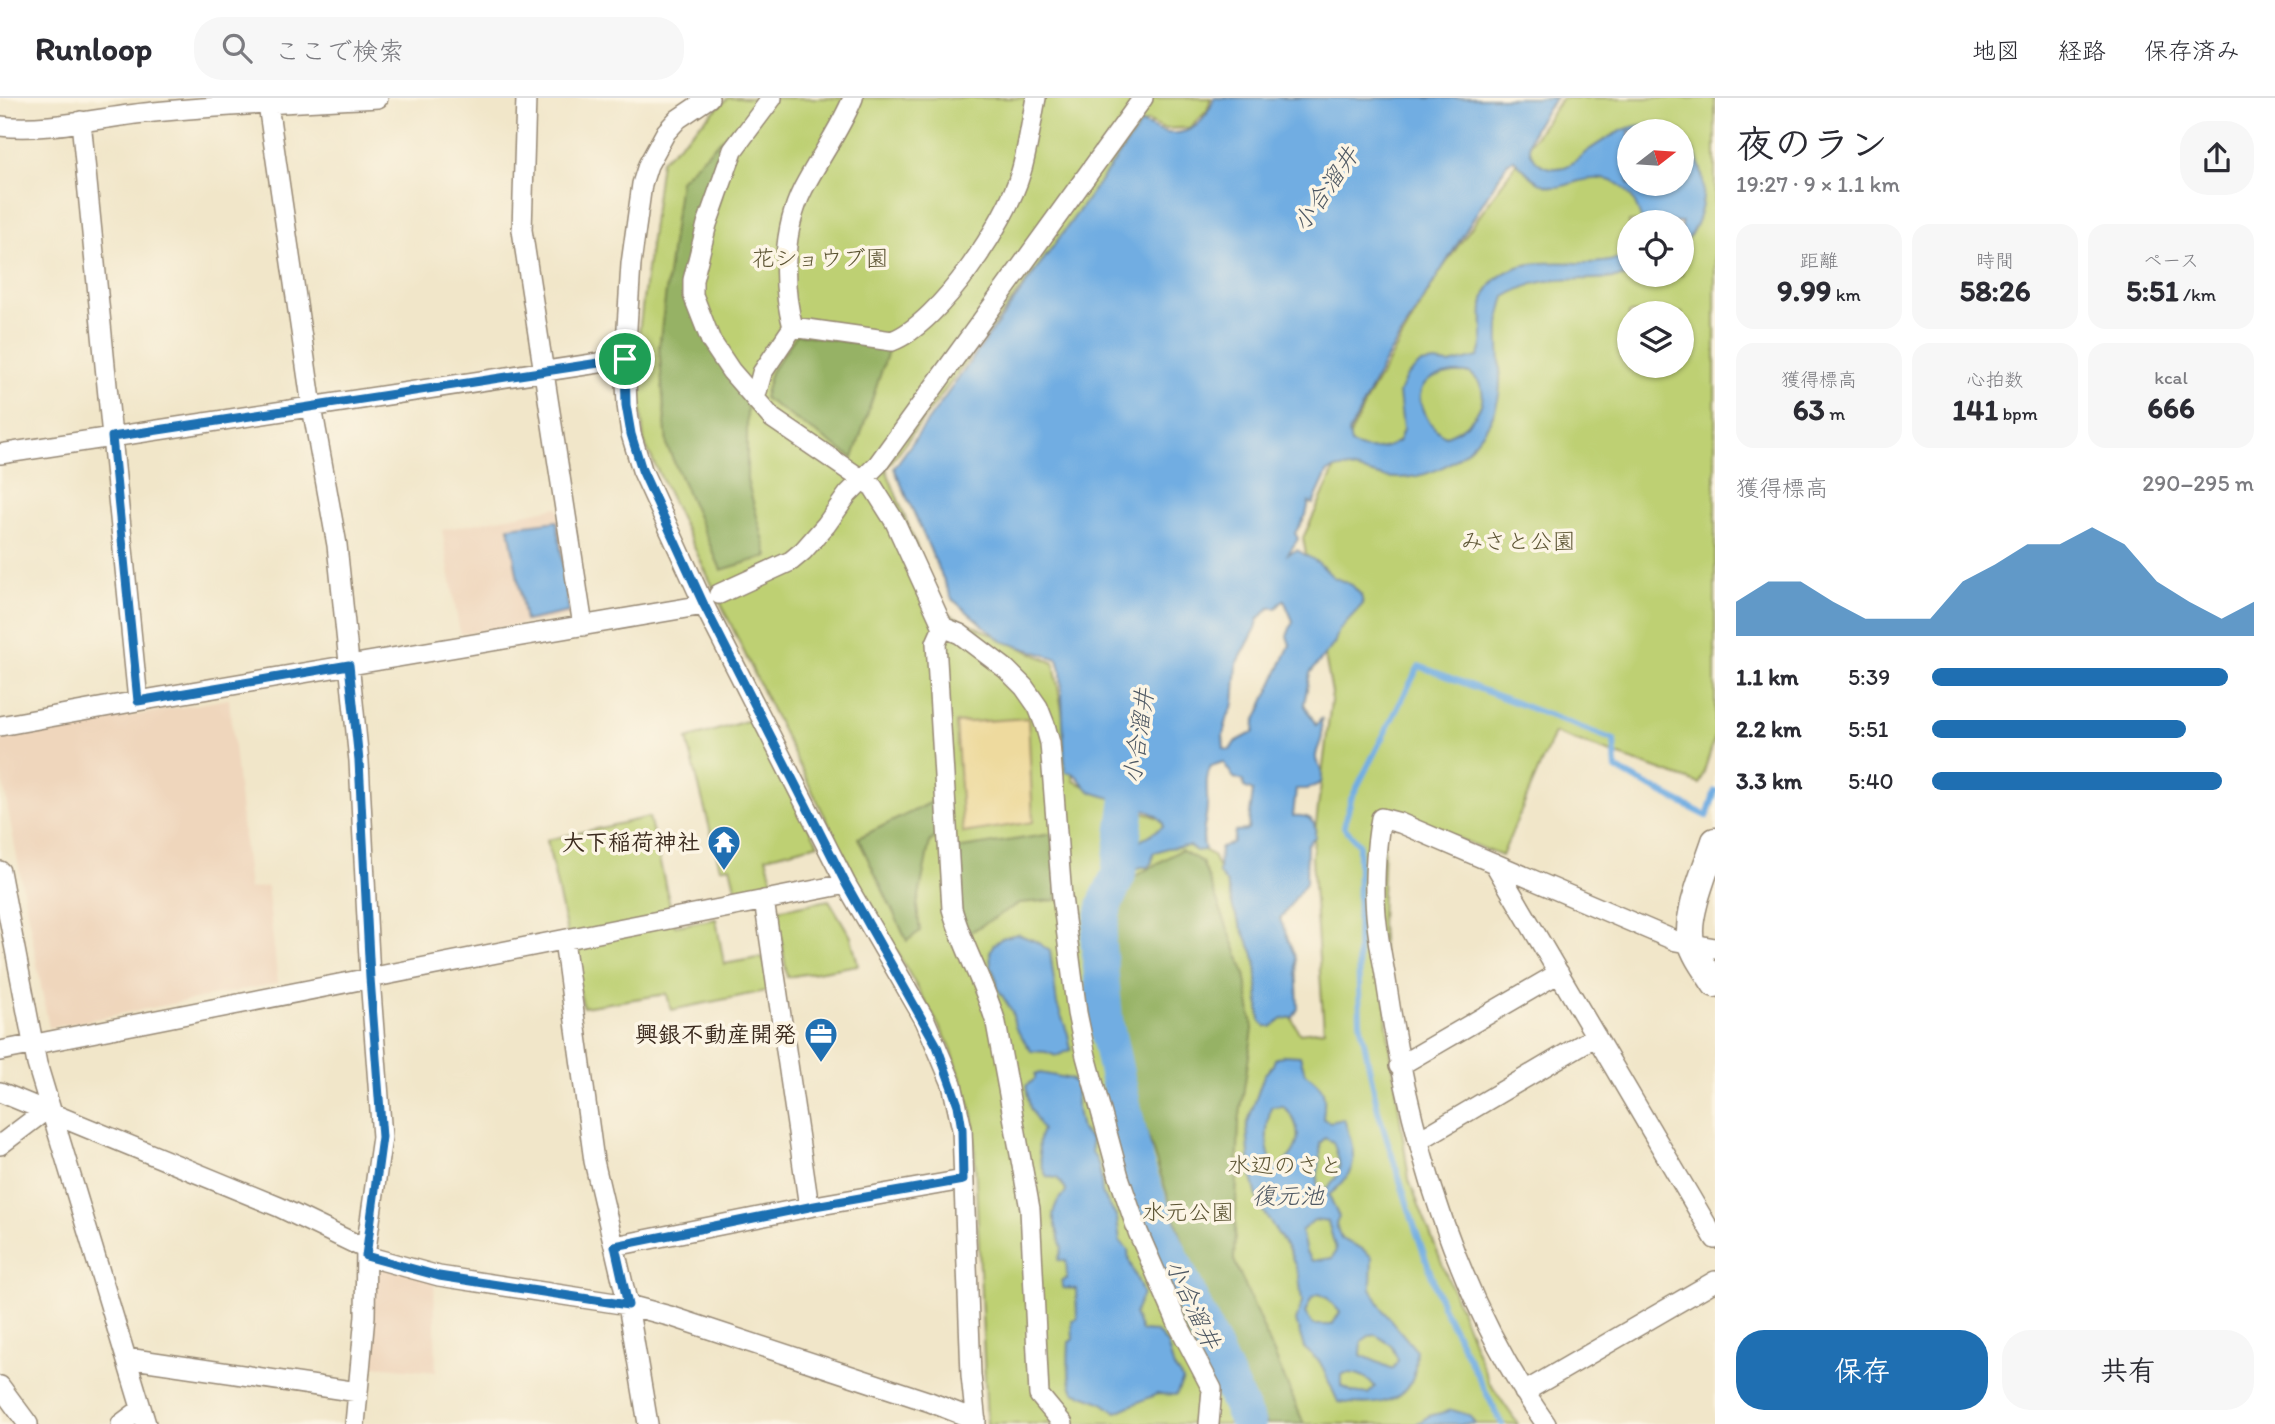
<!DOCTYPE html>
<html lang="ja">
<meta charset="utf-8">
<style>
body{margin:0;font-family:Itim,"Klee One",sans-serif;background:#f7f7f7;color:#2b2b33;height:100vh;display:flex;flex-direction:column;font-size:26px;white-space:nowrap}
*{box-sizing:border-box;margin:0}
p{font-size:23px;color:#7c7c81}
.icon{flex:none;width:38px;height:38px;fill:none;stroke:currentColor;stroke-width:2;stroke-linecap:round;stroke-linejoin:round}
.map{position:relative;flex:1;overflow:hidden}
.side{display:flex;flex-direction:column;background:#fff;width:560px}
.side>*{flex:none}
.needle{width:46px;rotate:73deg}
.fabs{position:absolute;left:1617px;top:21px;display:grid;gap:14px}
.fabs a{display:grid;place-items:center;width:77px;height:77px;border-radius:50%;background:#fff;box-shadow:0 2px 5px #0004;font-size:35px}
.pin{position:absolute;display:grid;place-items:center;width:60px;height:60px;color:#fff;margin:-30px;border:4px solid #fff;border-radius:50%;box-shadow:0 2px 7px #0007}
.round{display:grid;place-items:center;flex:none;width:74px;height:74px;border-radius:28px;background:#f7f7f7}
.headline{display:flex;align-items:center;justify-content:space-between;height:119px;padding:0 21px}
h1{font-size:38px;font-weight:700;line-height:52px}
.metrics{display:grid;grid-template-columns:repeat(3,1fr);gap:10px;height:119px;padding:7px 21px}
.metrics div{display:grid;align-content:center;border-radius:18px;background:#f7f7f7;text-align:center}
.metrics b{font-size:30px;font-weight:700}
.metrics small{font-size:19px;font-weight:400}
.metrics p{font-size:19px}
.chart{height:196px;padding:14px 21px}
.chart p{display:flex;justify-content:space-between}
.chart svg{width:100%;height:126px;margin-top:7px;fill:#1f6fb2;opacity:.7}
.button{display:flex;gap:14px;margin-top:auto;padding:14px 21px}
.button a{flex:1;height:80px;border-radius:28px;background:#1f6fb2;color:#fff;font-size:28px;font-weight:700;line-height:80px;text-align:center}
.button a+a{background:#f7f7f7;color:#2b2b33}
ul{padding:0 21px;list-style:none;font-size:23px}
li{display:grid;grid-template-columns:112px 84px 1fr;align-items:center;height:52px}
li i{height:18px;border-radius:9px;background:#1f6fb2}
header{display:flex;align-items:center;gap:42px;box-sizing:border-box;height:98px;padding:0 35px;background:#fff;border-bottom:2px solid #e1e1e2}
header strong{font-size:33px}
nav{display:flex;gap:38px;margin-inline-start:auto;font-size:24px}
.search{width:490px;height:63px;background:#f7f7f7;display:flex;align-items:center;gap:18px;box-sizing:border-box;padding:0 24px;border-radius:28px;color:#7c7c81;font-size:26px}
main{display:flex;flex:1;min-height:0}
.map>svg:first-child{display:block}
</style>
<header>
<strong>Runloop</strong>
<div class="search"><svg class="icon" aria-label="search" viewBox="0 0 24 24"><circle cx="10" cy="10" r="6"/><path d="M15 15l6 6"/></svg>ここで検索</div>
<nav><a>地図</a><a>経路</a><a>保存済み</a></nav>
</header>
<main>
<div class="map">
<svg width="1715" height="1326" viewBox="0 0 1715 1326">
<rect width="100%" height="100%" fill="#fcf5e5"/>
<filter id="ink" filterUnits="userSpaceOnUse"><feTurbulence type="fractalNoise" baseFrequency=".0143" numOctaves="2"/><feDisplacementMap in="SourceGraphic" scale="14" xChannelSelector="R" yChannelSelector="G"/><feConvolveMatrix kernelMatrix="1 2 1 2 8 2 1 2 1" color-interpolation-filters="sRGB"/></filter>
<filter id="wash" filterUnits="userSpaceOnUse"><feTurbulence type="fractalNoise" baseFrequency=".00686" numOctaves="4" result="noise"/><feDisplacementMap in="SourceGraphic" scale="28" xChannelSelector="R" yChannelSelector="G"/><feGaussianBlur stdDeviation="1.57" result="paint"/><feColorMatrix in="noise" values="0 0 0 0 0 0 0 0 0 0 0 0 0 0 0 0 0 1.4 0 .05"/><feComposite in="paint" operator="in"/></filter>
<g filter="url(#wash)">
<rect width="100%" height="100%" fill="#f1e6c9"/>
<path fill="#efd6bc" d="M558,409L574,510L568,519L460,536L442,432Z
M229,601L249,791L267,788L278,885L49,930L0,669V640Z
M370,1163L434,1180L436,1274L365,1267Z"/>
<path fill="#bed073" stroke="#7c7d48" stroke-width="2" fill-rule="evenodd" d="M728,0H1211L1207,13L1190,30L1163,31L1147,23L886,371L942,513L1054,565L1074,683L1158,720L1213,758L1299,935L1324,932L1312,759L1332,595L1303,440L1367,301L1440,174L1562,0H1715V639L1700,686L1554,635L1502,758L1385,711L1381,825L1387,927L1409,1082L1489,1284L1518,1326H987L973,1018L950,948L856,781L765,598L644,344L636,257L661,63ZM1629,33H1682V86H1629ZM1629,124H1682V177H1629ZM1629,215H1682V268H1629Z
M753,621L818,746L766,759L775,793L738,801L730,768L720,770L687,641Z
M649,719L675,828L716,821L724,866L763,859L771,892L671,912L667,896L583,909L547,742Z
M829,802L851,839L858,867L787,879L777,812Z"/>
<path fill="#96b265" stroke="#686e42" stroke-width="2" d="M735,28L738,35L690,203L747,305V382L768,458L721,472L667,348L659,249L680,82Z
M797,236L889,250L853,360L764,300L771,274Z
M932,704L940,738L930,743L917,808L920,833L907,843L858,740Z
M1052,736L1057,802L1020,805L967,836L958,804L955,751Z
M1181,752L1202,764L1245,875L1253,931L1239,1024L1234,1162L1304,1326H1266L1197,1186L1128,979L1106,840L1120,787Z"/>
<path fill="#eeda9e" stroke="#94825e" stroke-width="2" d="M1028,620L1033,724L963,735L956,625Z"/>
<path fill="#71ade2" stroke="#566c80" stroke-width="2" fill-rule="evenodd" d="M1214,0H1556C1543,17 1515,46 1539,65C1547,71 1554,71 1564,69C1572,67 1579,60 1586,54C1613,35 1643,16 1675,33H1629V86H1682V38C1712,71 1709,115 1682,149V124H1642C1633,91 1615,74 1579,83C1571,85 1562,90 1553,89C1534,86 1527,73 1514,62L1508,64L1382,268L1349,335L1351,346C1368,354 1382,353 1399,343L1403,331L1399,295L1406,279L1420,266L1435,264L1449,266L1478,259C1490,236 1474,208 1491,187C1527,144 1596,181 1629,154V177H1633C1585,188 1552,170 1505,199C1486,251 1521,293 1476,343C1454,369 1419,384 1384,379C1364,375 1346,363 1327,375L1313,406L1309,404L1306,417L1295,435L1298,441L1288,456L1297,452L1319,465L1333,479L1352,487L1361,497L1363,506L1339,532L1334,546L1310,575L1304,606L1316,627L1322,620C1320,627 1322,630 1322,637C1322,644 1316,651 1316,659C1315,668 1325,668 1321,685L1307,691H1296L1293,718C1309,717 1317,721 1315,739L1307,747L1306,785L1280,821L1296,861L1298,911L1293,919L1283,921L1271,929H1266L1260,923L1256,865L1253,854L1233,811L1227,786L1219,776L1220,750C1233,743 1233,750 1235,733L1248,732L1253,693L1244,689L1243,683L1234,680L1223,664L1211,668C1204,681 1208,693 1207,707C1207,722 1200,736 1205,752L1196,753L1189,748L1167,750L1153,755L1152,764L1148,769H1141L1133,773V778L1125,781L1118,771C1121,766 1122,759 1125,754C1129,748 1155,735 1163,728V725C1152,707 1113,702 1094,695C1081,691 1081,673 1065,674L1061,572L1058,561L1002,543L952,501L894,370L1142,25C1148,28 1156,32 1163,34C1189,40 1207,23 1214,0ZM1454,275H1470C1499,298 1472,329 1446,338C1430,332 1408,297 1428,283C1436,277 1445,277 1454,275ZM1284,502L1293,523L1287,538L1290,547L1255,624L1254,634L1235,644L1230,652L1224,651L1223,637L1228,618L1234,606L1237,566L1256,530L1258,522L1269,510H1276Z
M557,423L569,514L525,523L509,429Z
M1017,836L1035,843L1050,853L1057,906L1068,936L1071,952L1056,958L1046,954L1031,953L1015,929L1012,913L998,891L996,880L991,869L990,855L993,847L1002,840Z
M1284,957L1300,958L1305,975C1326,989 1326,997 1323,1021L1330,1024L1344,1021C1356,1057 1361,1072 1329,1097L1339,1119L1336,1126L1341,1141L1361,1150L1372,1159L1371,1191L1384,1214L1416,1252C1415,1261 1416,1272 1413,1280C1400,1310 1365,1307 1338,1304L1320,1264L1304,1250L1296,1223L1302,1204L1299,1178L1290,1154L1259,1107L1250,1071L1247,1027L1264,977L1273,967L1275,961ZM1283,1008C1305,1029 1302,1054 1276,1070C1263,1054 1266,1029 1271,1009ZM1325,1040L1333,1044C1341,1065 1344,1074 1327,1091L1317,1087C1317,1072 1322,1060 1320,1045ZM1314,1122L1328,1124L1336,1152L1332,1160L1312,1163L1306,1154L1301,1133ZM1319,1196L1327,1200L1340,1214L1332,1227H1313L1305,1215L1312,1199ZM1376,1237L1391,1247L1398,1262L1393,1271L1361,1257L1362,1243L1369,1238ZM1346,1275C1358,1275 1368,1279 1375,1289L1368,1296L1353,1294L1341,1288V1277Z
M1040,975L1071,981L1077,987L1076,1006L1081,1032L1091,1041L1092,1054L1098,1065L1101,1079L1102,1095L1117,1120L1120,1143L1128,1152L1129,1162L1143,1196L1134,1216L1141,1233L1157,1234L1167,1246L1174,1270L1183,1282L1176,1297L1157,1296L1116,1314L1101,1304L1074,1294C1067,1279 1068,1260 1069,1244L1073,1242L1072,1222L1077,1221L1076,1191L1063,1190L1062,1182L1067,1181L1066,1163L1058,1162L1062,1150L1053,1117C1054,1109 1058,1100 1065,1096L1066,1091L1057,1080L1047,1079C1040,1066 1035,1045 1042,1032L1030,1010L1026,988L1035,981V977Z
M1452,1312L1469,1317L1475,1326H1416L1429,1318Z"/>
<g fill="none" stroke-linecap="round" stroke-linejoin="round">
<path stroke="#71ade2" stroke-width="6" d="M1502,1326L1442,1208L1414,1127L1378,1013L1360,923L1358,856L1359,746L1344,729L1351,701L1419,568L1614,642L1616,671L1707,718L1715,693"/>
<path stroke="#71ade2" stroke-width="35" d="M1134,660L1118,778L1105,806L1098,843L1106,926L1136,1066L1161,1136L1248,1326"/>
</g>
</g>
<g filter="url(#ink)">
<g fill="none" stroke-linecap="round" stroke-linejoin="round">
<defs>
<path id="street" d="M267,0L312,309L337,447L359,663L370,880L382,1039L366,1151L365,1218L355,1326
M526,0L522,132L583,528
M709,0L678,21L666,34L648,67L642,86L631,166L625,261L627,307L631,336L642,372L704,507L846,786L925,922L952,986L962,1031L971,1277L976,1326
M772,0L733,52L707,126L693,182V197L711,243L731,273L772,320L873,389L895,424L943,529L960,536L1006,571L1024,589L1038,609L1045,627L1050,645L1062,799L1077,915L1086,958L1119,1079L1138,1134L1178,1226L1212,1291L1209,1326
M81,23L138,603
M0,28C47,34 106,18 154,14C228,7 303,4 378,0
M793,229L892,243C940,225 1007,123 1021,74C1028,50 1031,25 1036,0
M755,301L762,275L793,229C781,186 783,131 803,91C819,60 840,32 853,0
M0,356L625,261
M719,496L791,463L803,453L826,427L848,396L878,366L1143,0
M943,529L936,545L952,811C963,850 985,886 996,925L1030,1111L1039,1297L1063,1326
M0,628L138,603L704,507
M1494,765L1715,1141
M0,773L37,966L146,1326
M764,802L809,1109
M564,842L594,1063L628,1207L648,1326
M0,953L846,786
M1399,968L1559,875
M0,994L279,1109L366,1151
M1418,1043L1596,938
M0,1047L46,1012
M615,1148L809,1109L963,1082
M366,1158L439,1178L628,1207L673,1219L930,1304L976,1322
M127,1260L358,1294
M0,1288L28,1326
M1524,1294L1715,1183
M121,1326L141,1311
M1546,1326C1455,1198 1410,1043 1387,889C1384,868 1379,847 1377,826C1373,794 1375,752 1381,720L1400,725L1676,843L1715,850"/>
<path id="secondary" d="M1715,743C1707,768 1685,818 1691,843C1695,858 1707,873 1715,886"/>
</defs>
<use href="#street" stroke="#968874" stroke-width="22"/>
<use href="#secondary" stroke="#968874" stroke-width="29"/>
<use href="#street" stroke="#fff" stroke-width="19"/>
<use href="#secondary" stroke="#fff" stroke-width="26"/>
</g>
</g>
<g fill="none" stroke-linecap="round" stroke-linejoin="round" filter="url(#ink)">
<defs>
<path id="route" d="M625,261L626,307L631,336L642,372L704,507L846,786L937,948L958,1007L962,1031L963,1082L809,1109L615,1148L628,1207L439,1178L366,1158L382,1039L370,880L359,663L349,567L138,603L112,339Z"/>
</defs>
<use href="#route" stroke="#fff" stroke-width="14"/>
<use href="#route" stroke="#1f6fb2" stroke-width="9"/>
</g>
<defs>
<symbol id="temple-pin" viewBox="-11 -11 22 30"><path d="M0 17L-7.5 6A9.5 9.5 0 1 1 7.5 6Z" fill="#1f6fb2" stroke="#fcf5e5"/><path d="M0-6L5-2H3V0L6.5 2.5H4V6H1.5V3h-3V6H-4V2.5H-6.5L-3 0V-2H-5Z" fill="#fff"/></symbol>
<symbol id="office-pin" viewBox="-11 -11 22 30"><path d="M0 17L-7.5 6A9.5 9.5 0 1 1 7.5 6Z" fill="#1f6fb2" stroke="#fcf5e5"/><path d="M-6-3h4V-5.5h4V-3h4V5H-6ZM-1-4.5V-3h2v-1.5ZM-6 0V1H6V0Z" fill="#fff"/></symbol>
</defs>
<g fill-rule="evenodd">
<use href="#temple-pin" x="705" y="725" width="38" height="52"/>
<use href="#office-pin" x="802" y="917" width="38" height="52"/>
</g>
<g text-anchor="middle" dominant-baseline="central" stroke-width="7" stroke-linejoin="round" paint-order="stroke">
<g font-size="23" fill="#5c5433" stroke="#fcf5e5">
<text x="820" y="160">花ショウブ園</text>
<text x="1518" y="443">みさと公園</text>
<text x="1285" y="1067">水辺のさと</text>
<text x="1188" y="1114">水元公園</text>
</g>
<g font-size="23" font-weight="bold" fill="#3b2a1e" stroke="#fcf5e5" text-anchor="end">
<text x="700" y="744">大下稲荷神社</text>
<text x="796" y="936">興銀不動産開発</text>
</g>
<g font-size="24" font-style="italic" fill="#4e5863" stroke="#fcf5e5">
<text transform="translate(1325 91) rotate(-55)">小合溜井</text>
<text transform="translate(1138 638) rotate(-82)">小合溜井</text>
<text x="1288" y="1097">復元池</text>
<text transform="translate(1193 1206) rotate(65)">小合溜井</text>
</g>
</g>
</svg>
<div class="fabs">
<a><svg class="needle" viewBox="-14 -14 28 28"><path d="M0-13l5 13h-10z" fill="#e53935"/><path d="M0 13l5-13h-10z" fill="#7c7c81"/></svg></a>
<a><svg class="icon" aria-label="locate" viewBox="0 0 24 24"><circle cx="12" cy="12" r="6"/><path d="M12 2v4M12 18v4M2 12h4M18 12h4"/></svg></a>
<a><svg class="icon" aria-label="layers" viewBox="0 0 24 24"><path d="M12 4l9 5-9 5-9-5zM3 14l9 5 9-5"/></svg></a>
</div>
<div class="pin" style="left:625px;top:261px;background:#1e9e55"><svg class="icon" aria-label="arrive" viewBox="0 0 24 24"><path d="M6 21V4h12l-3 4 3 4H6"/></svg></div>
</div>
<section class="side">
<div class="headline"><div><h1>夜のラン</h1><p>19:27 · 9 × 1.1 km</p></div><a class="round"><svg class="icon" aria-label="share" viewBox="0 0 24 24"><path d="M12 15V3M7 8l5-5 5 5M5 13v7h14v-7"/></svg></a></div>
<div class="metrics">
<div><p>距離</p><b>9.99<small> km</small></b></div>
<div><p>時間</p><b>58:26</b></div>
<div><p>ペース</p><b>5:51<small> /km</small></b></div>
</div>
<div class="metrics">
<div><p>獲得標高</p><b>63<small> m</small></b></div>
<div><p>心拍数</p><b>141<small> bpm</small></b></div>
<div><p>kcal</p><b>666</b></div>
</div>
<div class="chart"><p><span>獲得標高</span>290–295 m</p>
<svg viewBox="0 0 160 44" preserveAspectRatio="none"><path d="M0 44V32L10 25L20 25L30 32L40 38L50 38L60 38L70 25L80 19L90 12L100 12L110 6L120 12L130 25L140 32L150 38L160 32V44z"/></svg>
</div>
<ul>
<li><b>1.1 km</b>5:39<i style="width:92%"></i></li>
<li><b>2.2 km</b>5:51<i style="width:79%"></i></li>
<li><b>3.3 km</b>5:40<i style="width:90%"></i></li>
</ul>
<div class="button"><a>保存</a><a>共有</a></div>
</section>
</main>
